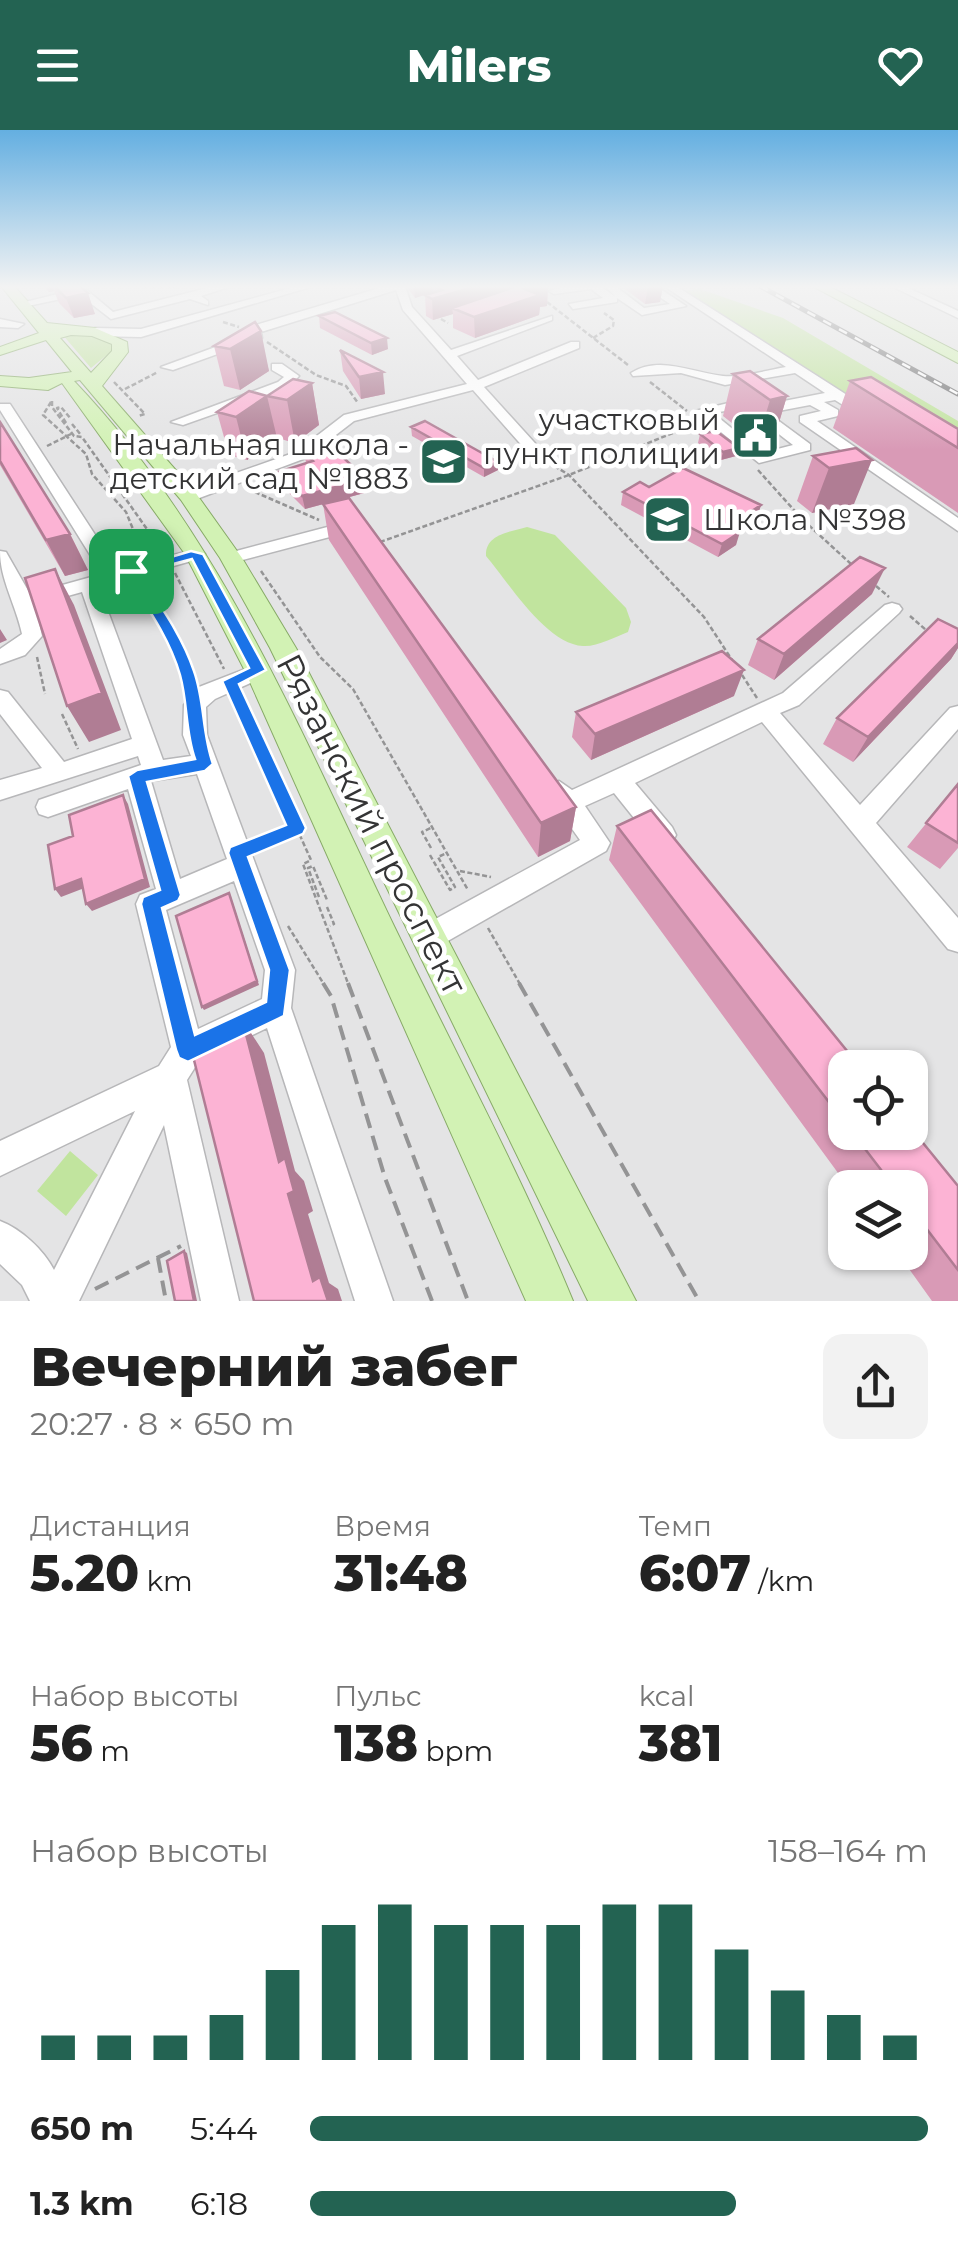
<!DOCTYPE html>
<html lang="ru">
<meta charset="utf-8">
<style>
body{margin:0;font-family:Montserrat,sans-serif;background:#f2f2f2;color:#222;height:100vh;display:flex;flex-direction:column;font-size:38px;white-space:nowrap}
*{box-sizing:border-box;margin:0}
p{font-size:32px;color:#767676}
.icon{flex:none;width:55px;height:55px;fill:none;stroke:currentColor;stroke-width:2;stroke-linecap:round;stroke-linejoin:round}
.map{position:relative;height:1171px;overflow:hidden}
.side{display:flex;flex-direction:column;background:#fff;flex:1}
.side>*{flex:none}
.controls{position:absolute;left:828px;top:920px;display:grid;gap:20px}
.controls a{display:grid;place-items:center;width:100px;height:100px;border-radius:20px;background:#fff;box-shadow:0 2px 8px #0004;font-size:50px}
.pin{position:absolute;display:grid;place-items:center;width:85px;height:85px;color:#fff;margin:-42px;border-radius:20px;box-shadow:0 5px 15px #0006}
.round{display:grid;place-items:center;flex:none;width:105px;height:105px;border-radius:20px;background:#f2f2f2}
.overview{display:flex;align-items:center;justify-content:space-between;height:170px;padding:0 30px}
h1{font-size:55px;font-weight:800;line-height:75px}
.metrics{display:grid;grid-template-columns:repeat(3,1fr);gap:15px;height:170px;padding:10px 30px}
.metrics div{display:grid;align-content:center}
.metrics b{font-size:50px;font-weight:800}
.metrics small{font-size:28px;font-weight:400}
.metrics p{font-size:28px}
.chart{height:280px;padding:20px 30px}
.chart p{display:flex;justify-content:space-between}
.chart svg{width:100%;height:180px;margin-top:10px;stroke:#236352;stroke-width:6}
ul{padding:0 30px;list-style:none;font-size:32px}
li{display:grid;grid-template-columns:160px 120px 1fr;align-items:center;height:75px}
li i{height:25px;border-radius:12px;background:#236352}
header{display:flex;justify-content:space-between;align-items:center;height:130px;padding:0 30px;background:#236352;color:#fff;font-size:45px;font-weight:800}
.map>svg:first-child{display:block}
</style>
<header><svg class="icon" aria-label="menu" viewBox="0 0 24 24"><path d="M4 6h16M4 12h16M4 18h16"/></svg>Milers<svg class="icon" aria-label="heart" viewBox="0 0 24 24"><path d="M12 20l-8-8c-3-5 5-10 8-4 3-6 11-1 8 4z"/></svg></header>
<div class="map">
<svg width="958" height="1171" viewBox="0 0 958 1171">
<rect width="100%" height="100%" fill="#e4e4e5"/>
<path fill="#c1e49e" d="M700,159L783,188L958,291V336L683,161Z
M62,204L98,206L110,212L113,220L91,238Z
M527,397L555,405L626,478L631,492L628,502C615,507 597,517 583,516C546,514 509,453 486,426C485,404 510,402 527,397Z
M70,1021L98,1045L66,1086L37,1061Z"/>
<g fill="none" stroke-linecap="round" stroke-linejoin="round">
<defs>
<path id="minor" d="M71,156H82L113,182L215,156H232L201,166L208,171V175L190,169L111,189L80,165L23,177L17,174L74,160Z
M298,156H314L141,207L95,206L89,202L95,198L141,199Z
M386,156H405L412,177L451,220L552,186V190L457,226L478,250L571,212H579V218L484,257L543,322V328H533L473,260L354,291L306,328L194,370H182V362L296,322L344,285L467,254L403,180L396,160L261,202L262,208L173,240L161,237L248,205L246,198Z
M569,156H600L616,167L604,156H615L644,178L670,174L644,156H656L686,176L642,185L617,168V172L573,179L569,174L603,168L591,159L554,164L549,161Z
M664,156H676L872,281V287H862L835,270L824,272L838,280V286L817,291L958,388V401L800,292V286L821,281L810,275L768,283L810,314V320L759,333L695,281L745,269L758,276L825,263L795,243L725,255L681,243L633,246L631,243C660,225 693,243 723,246C742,248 767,240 786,237ZM743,278L749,281L793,315L762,323L713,283Z
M891,156H904L958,181V188Z
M0,189L24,194L18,198L0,197Z
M272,234H282L299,246L288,258L183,295L171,292L278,252L284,247L272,240Z
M0,274H10L118,440L196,419L205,424L202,428L99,457L163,630L191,626L183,605L184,575L199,557L258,534L269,541L266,546L215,569L206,577L207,605L295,840L291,878L393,1171H355L267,898L199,931L187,950L239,1171H201L164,995L79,1171H30L22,1155L0,1134V1091C21,1099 44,1120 54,1140L135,981L0,1046V1011L159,936L171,917L136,774L140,765L156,759L128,659L48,687L39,684L36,677L39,670L141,635L138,626L0,670V650L42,638L0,584V560L8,562L64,632L132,609L82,462L35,475L42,506L25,525L0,534V519L22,504C16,475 0,450 0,421L6,422L30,464L102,444L0,280ZM197,644L227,729L180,749L151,651ZM234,751L265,840L262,869L198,899L166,780Z
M354,390L360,391V399L231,433L222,428L225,424Z
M892,473L899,475L902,479L899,483L799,575L780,583L860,675L950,578L958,576V599L876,693L958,788V822L948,819L762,592L635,653L672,697L676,705L672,713L663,716L654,713L614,663L585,676L610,713L606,721L439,816L429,820L419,816L415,807L419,798L580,710L550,668L547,661L550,654L559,651L572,660L783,563L885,475Z"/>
<path id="major" d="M1,156H14L47,193L95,198L127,212L128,222L102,256L195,362L242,428L296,518L636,1171H588L270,518L220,428L181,370L80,250L74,251C221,405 303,607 394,796C454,920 521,1044 573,1171H526L245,541L185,424L62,253L48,260L0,256V246L29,248L72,242L46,210L0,225V217L39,203ZM71,205L92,206L112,214V221L91,243L60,208Z
M812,156H828L958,222V233Z"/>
</defs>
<use href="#minor" stroke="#b7b7b9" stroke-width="3"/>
<use href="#major" stroke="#87aa67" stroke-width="2"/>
<path stroke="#949495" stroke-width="2.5" stroke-dasharray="5 2.5" stroke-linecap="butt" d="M128,156L176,157
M547,172L628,235
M441,189L448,193
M223,192L239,197
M593,208L613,196L614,190L604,183
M267,212L316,245L346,256L358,273
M114,252L145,284L138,286
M650,252L687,281
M125,259L158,242
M52,271V277L74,306L82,307L161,419
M51,272L43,285L86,324L92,344L126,382L137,409L132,428
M66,293L57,278L61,277L71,289
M72,294L81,305
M47,316L71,304
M548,332L569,345L704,487L732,530
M758,340L802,389L851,434
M191,343L202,346
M248,359L319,390
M380,412L569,345L695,294
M261,441L320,527L353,559L468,760
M175,443L224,539
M139,453L172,507L190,553
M876,456L889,467
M910,486L926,500
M37,527L45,564
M742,545L757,568
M238,568L311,730L303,734L349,856
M62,584L78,619
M257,715L296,699
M431,718L422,702L433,697
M430,725L450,760L455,757L438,727L447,723
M460,741L491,747
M319,767L308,738L313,736L327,770
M327,777L334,794L330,796
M288,796L325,856
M488,798L521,856"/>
<path stroke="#949495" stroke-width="4" stroke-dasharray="15 8" stroke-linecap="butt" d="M323,853L331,866L385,1048L432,1171
M348,853L468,1171
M519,853L699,1171
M158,1128L166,1171
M95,1159L181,1116"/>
<use href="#minor" fill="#fff" fill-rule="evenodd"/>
<use href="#major" fill="#d2f2b4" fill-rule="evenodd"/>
<defs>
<path id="rail" d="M760,156L958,264"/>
</defs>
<use href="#rail" stroke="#777778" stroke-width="5"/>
<use href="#rail" stroke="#fff" stroke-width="2.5" stroke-dasharray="9" stroke-linecap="butt"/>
</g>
<path fill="#d99ab6" d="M42,156H80L95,184L74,188L59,173L54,161L49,162Z
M406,156H548L547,176L540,177L539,185L475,208L453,198V184L433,190L426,186L425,165L433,162L415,168Z
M621,156H663L660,172L645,174Z
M319,186L388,219L372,225L320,198Z
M255,192L269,241L240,260L224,256L214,216Z
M340,220L385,264L361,269L343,241Z
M733,244L787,266L774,309L757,313L723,286Z
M850,251L958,299V383L833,298Z
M312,253L319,295L295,313L277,308L247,330L229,325L217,282Z
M0,292L70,404L88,440L65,446L0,335Z
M411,297L498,332V340L484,347L412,306Z
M700,304L736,326L721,330L698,313Z
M856,318L854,374L812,383L797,371L813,326Z
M304,322L366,349L368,362L305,379L281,355L278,342L306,333Z
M649,357L761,375L757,388L738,401L736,415L718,427L621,375L623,362Z
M323,374L576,677L570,711L538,727L329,410Z
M872,464L774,550L748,535L758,509Z
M958,499V518L951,529L853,632L823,614L837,588Z
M734,566L591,630L572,607L576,582Z
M958,654V718L940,739L907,717Z
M617,696L845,938V1002H910L958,1056V1171H932L897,1122H910V1058H849L609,730Z"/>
<path fill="#b07d94" d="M46,156H52L54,161L49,162Z
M414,156H432L433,162L415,168Z
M477,156H517L452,178L453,184L433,190L432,169Z
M548,156L547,176L540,177L539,185L475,208L474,187L525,159Z
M648,156H663L660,172L645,174Z
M88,163L95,184L74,188L66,168Z
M261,201L269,241L240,260L230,219Z
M387,208L388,219L372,225L371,213Z
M383,242L385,264L361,269L359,247Z
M312,253L319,295L295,313L287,270Z
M267,266L277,308L247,330L236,287Z
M787,266L774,309L757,313L770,270Z
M739,318L736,326L721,330L723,322Z
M872,330L854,374L812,383L829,338Z
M498,332V340L484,347V338Z
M366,349L368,362L305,379L302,366Z
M761,375L757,388L725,409L729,396Z
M740,402L736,415L718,427L722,414Z
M70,404L88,440L65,446L46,410Z
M885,438L872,464L774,550L784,524Z
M55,439L74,475L121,600L89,612L67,576Z
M0,499L7,510L0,513Z
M958,513V518L951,529L853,632L868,607Z
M744,540L734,566L591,630L595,604Z
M123,665L128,674L150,757L92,781L86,774Z
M576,677L570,711L538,727L541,693Z
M81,749L87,757L61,767L55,759Z
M231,767L259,855L204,880L202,877Z
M242,889L264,923L295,1041L304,1051L313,1081L308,1084L329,1153L338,1159L342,1171H328L313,1151L279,1032Z
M184,1121L187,1123L197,1171H194Z"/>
<path fill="#fcb3d4" stroke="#b07d94" stroke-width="2.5" d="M54,156H80L88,163L66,168Z
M433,156H477L432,169L425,165L442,160Z
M517,156H548L525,159L540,165L474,187L452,178Z
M335,182L387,208L371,213L319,186Z
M255,192L261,201L230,219L214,216Z
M340,220L383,242L359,247Z
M750,241L787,266L770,270L733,244Z
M871,247L958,299V318L850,251Z
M293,249L312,253L287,270L267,266Z
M249,261L267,266L236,287L217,282Z
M425,291L498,332L484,338L411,297Z
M0,292L70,404L46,410L0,331Z
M716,301L739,318L723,322L700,304Z
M329,314L366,349L302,366L278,342L313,331L304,322Z
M856,318L872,330L829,338L813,326Z
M683,338L761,375L729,396L740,402L722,414L623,362L640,352L649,357Z
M349,368L576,677L541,693L323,374Z
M860,427L885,438L784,524L758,509Z
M55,439L102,563L67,576L25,448Z
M938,489L958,499V513L868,607L837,588Z
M722,521L744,540L595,604L576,582Z
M958,654V713L926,693Z
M123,665L145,749L86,774L81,749L55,759L48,715L73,706L69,685Z
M651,680L861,938H845V993L617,696Z
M229,763L257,851L202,877L176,786Z
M242,889L279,1032L285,1028L294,1061L288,1064L313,1151L320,1147L328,1171H254L190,914Z
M910,997L958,1056V1140L910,1077V1058H895L852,1002H910Z
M184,1121L194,1171H195H175L167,1131Z"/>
<linearGradient id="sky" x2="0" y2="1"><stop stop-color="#64afe1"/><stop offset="0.49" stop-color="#f3f3f3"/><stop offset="1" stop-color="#f3f3f3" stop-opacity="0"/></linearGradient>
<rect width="958" height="320" fill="url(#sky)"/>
<path fill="#1a73e8" stroke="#fff" stroke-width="2.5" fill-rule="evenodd" d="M191,421L203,424L266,540L239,554L306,698L303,704L248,727L290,840L284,886L188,932L179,928L176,920L141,774L143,767L160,760L128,646L137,640L195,629C185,601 188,574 180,545C169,507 145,474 124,441ZM192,429L249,538L222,551L286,695L230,717L228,723L269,840L266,872L195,905L162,778L178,771L181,765L147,652L205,641L213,634C202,603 205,572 194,541C182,505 159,474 139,443Z"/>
<defs>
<symbol id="civic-square" viewBox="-11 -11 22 22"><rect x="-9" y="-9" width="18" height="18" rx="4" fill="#236352" stroke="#fff"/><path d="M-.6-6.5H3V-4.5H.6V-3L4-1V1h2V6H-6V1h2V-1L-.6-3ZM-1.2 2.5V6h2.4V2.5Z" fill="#fff"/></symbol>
<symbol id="school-square" viewBox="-11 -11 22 22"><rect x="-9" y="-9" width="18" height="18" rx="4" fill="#236352" stroke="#fff"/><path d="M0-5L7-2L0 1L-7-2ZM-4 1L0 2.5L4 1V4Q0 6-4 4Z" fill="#fff"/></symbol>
</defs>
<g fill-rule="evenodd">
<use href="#civic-square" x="728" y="278" width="55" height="55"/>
<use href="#school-square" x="416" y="304" width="55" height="55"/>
<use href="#school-square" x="640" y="362" width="55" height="55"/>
</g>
<g text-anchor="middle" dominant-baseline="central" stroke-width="9" stroke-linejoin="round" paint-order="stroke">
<g font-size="30" fill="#343435" stroke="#fff" text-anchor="end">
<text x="720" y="289">участковый<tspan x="720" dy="34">пункт полиции</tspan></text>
<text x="409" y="314">Начальная школа -<tspan x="409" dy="34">детский сад №1883</tspan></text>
<text x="703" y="389" text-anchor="start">Школа №398</text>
</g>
<g font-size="35" fill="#343435" stroke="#fff">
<text transform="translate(372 694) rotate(63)">Рязанский проспект</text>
</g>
</g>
</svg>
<div class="controls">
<a><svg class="icon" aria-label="locate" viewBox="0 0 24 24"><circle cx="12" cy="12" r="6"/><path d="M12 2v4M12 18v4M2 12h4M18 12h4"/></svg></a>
<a><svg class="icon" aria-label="layers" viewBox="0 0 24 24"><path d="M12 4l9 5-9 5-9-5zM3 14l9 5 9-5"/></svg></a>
</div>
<div class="pin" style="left:131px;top:441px;background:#1e9e55"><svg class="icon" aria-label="arrive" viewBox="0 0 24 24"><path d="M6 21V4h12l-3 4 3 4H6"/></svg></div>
</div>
<section class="side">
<div class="overview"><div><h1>Вечерний забег</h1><p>20:27 · 8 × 650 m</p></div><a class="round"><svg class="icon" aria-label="share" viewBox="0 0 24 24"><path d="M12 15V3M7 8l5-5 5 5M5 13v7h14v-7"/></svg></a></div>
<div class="metrics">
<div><p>Дистанция</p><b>5.20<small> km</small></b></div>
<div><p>Время</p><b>31:48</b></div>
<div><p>Темп</p><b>6:07<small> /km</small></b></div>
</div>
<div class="metrics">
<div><p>Набор высоты</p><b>56<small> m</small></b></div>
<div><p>Пульс</p><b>138<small> bpm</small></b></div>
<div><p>kcal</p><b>381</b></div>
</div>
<div class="chart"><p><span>Набор высоты</span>158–164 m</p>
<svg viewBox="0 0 160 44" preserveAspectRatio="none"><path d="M5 44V38M15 44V38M25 44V38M35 44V33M45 44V22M55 44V11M65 44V6M75 44V11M85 44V11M95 44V11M105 44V6M115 44V6M125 44V17M135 44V27M145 44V33M155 44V38"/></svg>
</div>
<ul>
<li><b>650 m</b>5:44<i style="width:100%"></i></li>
<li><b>1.3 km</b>6:18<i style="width:69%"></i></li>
</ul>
</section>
